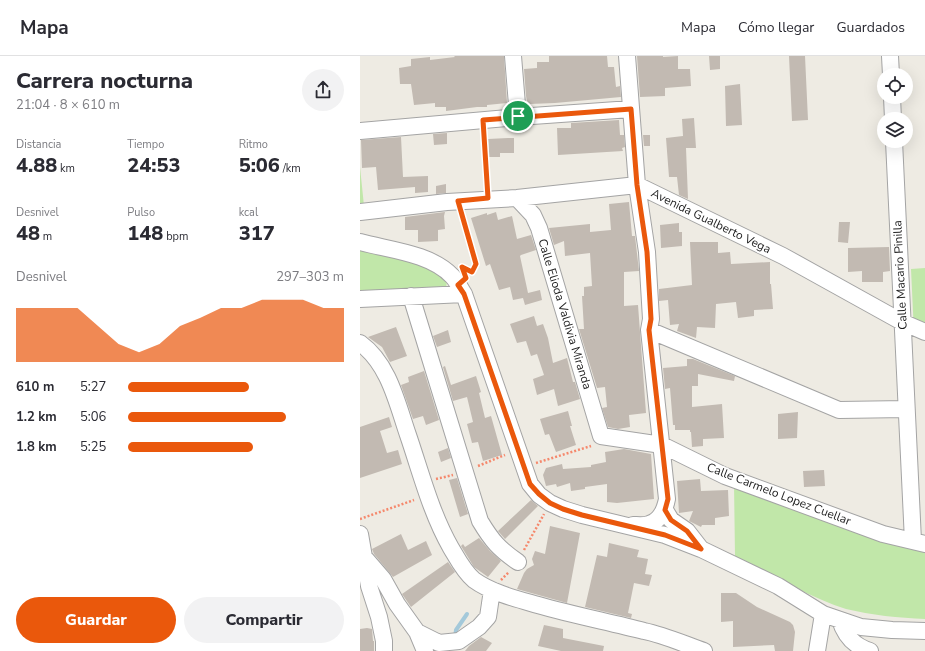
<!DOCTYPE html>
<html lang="es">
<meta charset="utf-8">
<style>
body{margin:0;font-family:"Nunito Sans",sans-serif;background:#f2f2f3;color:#2b2b33;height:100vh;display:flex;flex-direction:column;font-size:15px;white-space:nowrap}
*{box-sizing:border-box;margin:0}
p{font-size:13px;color:#7c7c81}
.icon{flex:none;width:22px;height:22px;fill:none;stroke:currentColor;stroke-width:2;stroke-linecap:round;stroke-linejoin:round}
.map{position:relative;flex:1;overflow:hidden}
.sheet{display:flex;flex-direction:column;background:#fff;width:360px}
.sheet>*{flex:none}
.fabs{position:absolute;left:517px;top:12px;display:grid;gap:8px}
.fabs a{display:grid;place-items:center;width:36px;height:36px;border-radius:50%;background:#fff;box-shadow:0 4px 16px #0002;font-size:20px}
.pin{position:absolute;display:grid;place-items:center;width:34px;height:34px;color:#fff;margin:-17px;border:2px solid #fff;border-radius:50%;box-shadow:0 1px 4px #0007}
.round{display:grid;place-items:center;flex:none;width:42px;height:42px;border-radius:21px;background:#f2f2f3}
.headline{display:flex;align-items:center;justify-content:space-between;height:68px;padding:0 16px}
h1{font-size:22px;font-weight:800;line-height:30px}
.figures{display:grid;grid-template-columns:repeat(3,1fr);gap:6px;height:68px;padding:4px 16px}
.figures div{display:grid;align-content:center}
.figures b{font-size:20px;font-weight:800}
.figures small{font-size:11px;font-weight:400}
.figures p{font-size:11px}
.chart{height:112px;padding:8px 16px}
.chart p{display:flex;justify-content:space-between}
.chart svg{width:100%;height:72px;margin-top:4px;fill:#ea580c;opacity:.7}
.action{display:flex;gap:8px;margin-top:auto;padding:8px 16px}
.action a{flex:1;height:46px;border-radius:24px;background:#ea580c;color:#fff;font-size:16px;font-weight:800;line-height:46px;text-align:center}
.action a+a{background:#f2f2f3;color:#2b2b33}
ul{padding:0 16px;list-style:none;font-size:13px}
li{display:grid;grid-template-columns:64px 48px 1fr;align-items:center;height:30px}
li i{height:10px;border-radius:5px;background:#ea580c}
header{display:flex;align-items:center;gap:24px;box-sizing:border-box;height:56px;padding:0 20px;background:#fff;border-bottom:1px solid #e1e1e2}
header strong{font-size:19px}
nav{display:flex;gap:22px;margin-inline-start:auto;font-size:14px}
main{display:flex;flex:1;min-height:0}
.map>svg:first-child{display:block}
</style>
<header>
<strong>Mapa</strong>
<nav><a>Mapa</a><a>Cómo llegar</a><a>Guardados</a></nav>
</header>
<main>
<section class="sheet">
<div class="headline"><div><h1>Carrera nocturna</h1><p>21:04 · 8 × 610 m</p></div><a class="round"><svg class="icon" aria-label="share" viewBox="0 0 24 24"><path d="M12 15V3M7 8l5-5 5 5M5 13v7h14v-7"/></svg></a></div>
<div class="figures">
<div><p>Distancia</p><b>4.88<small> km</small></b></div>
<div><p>Tiempo</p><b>24:53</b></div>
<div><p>Ritmo</p><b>5:06<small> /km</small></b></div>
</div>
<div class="figures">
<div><p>Desnivel</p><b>48<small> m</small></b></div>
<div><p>Pulso</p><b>148<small> bpm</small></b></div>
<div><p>kcal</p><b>317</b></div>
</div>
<div class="chart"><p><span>Desnivel</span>297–303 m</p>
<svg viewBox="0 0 160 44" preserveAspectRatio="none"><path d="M0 44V11L10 11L20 11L30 11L40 22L50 33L60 38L70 33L80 22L90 17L100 11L110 11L120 6L130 6L140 6L150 11L160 11V44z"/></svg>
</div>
<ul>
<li><b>610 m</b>5:27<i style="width:56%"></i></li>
<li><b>1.2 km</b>5:06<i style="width:73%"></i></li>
<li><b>1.8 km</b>5:25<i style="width:58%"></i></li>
</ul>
<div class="action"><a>Guardar</a><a>Compartir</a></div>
</section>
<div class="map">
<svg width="565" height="595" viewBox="0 0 565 595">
<rect width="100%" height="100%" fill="#eeebe3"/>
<path fill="#c1e7a9" d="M0,111L4,150L0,151Z
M0,194L44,202L76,216L87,225L86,232L0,239Z
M565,212V283L554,277L551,213Z
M374,427L529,486L549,493L565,496V563C539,562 511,559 486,553C470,548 455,541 440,534C417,524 396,513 375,500Z"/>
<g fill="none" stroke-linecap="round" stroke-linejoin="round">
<path stroke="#a4c9da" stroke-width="4" d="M95,581L96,574L107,558"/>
</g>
<path fill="#c2bab2" d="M94,0H144L147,47L127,49V51H117L86,55V51H75V47L54,49L51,28H40L39,12L51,10V3L70,1V4L95,1Z
M189,0H247L248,11H254L256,31L260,30L261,41L195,47L170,48L167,45L166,40L164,13L177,12V6H189Z
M277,0H303V1L318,0V13H330L331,30L305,32V40L280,41Z
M349,0H360V13L350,14Z
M429,0H445L448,64L432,65Z
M380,28L382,69L366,70L365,30Z
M334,62L336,92H326L328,143L319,139L317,121H309L306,82L323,80L322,63Z
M259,64L260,79H264L265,91L262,92L263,95L198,99L197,72H211V67Z
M87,77V88L74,89L73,78Z
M283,79H290V90H284Z
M41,81L43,121L68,120V136L55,137V131L18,134L16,111L2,112L1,84Z
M148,82H154V97H140V101H129L128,83Z
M86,128V137L76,138V130Z
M269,146L272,180H275L279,215L264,216V250L278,249L286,357L269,359L270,371L258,373L248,371L242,352L247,351L245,331L237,332L219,273H224L222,240H224V231L232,230L230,197L205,200L204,185L194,189L189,172L230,168V176L251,174L249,148Z
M85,156L84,160L85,173L78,174V185L58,186V174H45V161Z
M136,156L138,164L152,160L157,183L171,179L176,194L161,199L160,200L168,237L180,234L182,244L165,249L163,242L153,244L150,231L139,234L130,208L126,210L111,162L127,157V159Z
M479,166H490L488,187L478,186Z
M319,167V176H322V190L301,192L300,169Z
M330,186H358V197L370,196L371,208L410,206V228H411L413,253L394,254V260L378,262L376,246L356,248L355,272L337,271L336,282L317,275L319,268L310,269L308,244L299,245V233L332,229Z
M529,191L530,215L523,216V226H502V215L488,216V192Z
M174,260L177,270L183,268L188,282L193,307L207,302L213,326H215L220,343L198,350L194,333L177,339L173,323L184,319L177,298L171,300L166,285L157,287L150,268Z
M36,271L47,300L30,306L22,291L8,281Z
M88,274L91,286L77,291L73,280Z
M327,303H333L375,320L374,325L338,318V330H332V351L362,348L364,382L343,383V390L332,391L331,376H330V374H315V369H313L310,332L305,333L303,312L327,310Z
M85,310L91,329L116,320L121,336L119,337L125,362L131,360L142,399L123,405L118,386L112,387L107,368L113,366L107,341L93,345L83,311Z
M64,315L79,364L66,369L63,360L53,363L41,329L49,326L48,321Z
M208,355L212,370H210L216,389L196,396L189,378L185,379L180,363Z
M438,356L437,382L418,383V358Z
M29,361L32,371L20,375L27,397L38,394L42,408L0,422V371Z
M88,392L91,402L81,406L78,396Z
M264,393L291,398L294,443L257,447L247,446V428L225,431V433L211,435L210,427L197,431L196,428L186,430L183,419L186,412L202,408L203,413L231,411V409L246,406L245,396Z
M464,414L465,430L444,431L443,415Z
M97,422L108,458L100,461L89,424Z
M340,423L341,435L368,434L369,460L355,462V469H342L341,471L329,465L333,455L319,457L317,425Z
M171,444L178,450L145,483L138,475Z
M190,470L220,477L207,547L157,533L164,517L167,513L174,509L172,503L175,495L185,498Z
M41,478L48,494L66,485L72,499L33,521L14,498L12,493Z
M119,482L130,495L141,505L128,521L114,511L101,490L103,488L105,491Z
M249,487L279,494L277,501L288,503L285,518L292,519L289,530L274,527L268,557L272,558L271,562L225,551L237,499L247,501Z
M88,506L95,516L51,551L42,538Z
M361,537H376L397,551L430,566L433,569L435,576L433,595H415L414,589L373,591V565L361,566Z
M184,569L203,573V582L244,590L243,595H201L178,590Z
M7,572L12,573L13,585H14V595H0V573Z
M121,581L132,587L126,595H105L109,590Z"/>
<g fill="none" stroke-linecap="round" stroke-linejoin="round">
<defs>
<path id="minor" d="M153,0L158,61
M267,0L277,129L287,196L291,263L289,274L307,443C305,453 300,465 289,468C284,470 277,469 273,469
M530,0L531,19
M532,41L533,63
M0,75L158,61L271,53
M534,85L553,485
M157,142L173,159L179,172L241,380L302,389L365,420L523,478L565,488
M0,156L87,146L157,142L277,129L423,200L542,266L565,276
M0,186C29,194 70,197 92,220C97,225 100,232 104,238L170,428L179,439L190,447L203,453L222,459L305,479L341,493L418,530L463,558L501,571L532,574L565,575
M51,240L120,465C132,485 139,493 158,506
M0,243L104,238
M289,274L479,354L546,353
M0,287C29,308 37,347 48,379C61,417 71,457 91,492C97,502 104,516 114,524C132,537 157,543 178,549C213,559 249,566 284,575C304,579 324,588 344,595
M305,454L311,464L327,475L341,493
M0,478L9,530L19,561L24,585V595
M4,501L23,523L37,548L57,576L65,595
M480,564C485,580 494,590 510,595
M57,576L79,587L99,585L119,571L128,561L132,534
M457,595L463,558"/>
</defs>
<use href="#minor" stroke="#a4a4a4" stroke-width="18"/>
<path stroke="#f5886c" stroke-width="2.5" stroke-dasharray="2 2" stroke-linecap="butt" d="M124,78L127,131
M102,159L116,208L112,216L106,213
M176,407L231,390
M118,410L145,399
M76,423L93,419
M0,463L54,444
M164,494L184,458
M141,524L149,516"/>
<use href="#minor" stroke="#fff" stroke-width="16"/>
</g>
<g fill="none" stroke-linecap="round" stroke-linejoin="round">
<defs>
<path id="route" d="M271,53L277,129L287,196L291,263L289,274L308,443L305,454L311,464L327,475L341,493L305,479L222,459L203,453L190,447L179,438L170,428L104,238L98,229L106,222L102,211L112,216L116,208L98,145L128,142L123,64Z"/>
</defs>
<use href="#route" stroke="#fff" stroke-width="8"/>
<use href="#route" stroke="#ea580c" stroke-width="5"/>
</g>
<g text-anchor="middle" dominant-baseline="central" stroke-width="3.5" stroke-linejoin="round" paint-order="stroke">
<g font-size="12" fill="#1d1d1d" stroke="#fff">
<text transform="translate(351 165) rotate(26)">Avenida Gualberto Vega</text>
<text transform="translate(540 219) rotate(-93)">Calle Macario Pinilla</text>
<text transform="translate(205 258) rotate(73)">Calle Elioda Valdivia Miranda</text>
<text transform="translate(419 438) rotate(21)">Calle Carmelo Lopez Cuellar</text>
</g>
</g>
</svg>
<div class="fabs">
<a><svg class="icon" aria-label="locate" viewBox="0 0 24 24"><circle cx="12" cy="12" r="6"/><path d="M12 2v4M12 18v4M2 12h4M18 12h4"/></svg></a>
<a><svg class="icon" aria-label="layers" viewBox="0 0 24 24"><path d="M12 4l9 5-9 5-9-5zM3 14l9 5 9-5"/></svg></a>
</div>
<div class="pin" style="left:158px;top:60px;background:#1e9e55"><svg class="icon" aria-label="arrive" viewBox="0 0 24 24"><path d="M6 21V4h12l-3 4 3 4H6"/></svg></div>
</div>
</main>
